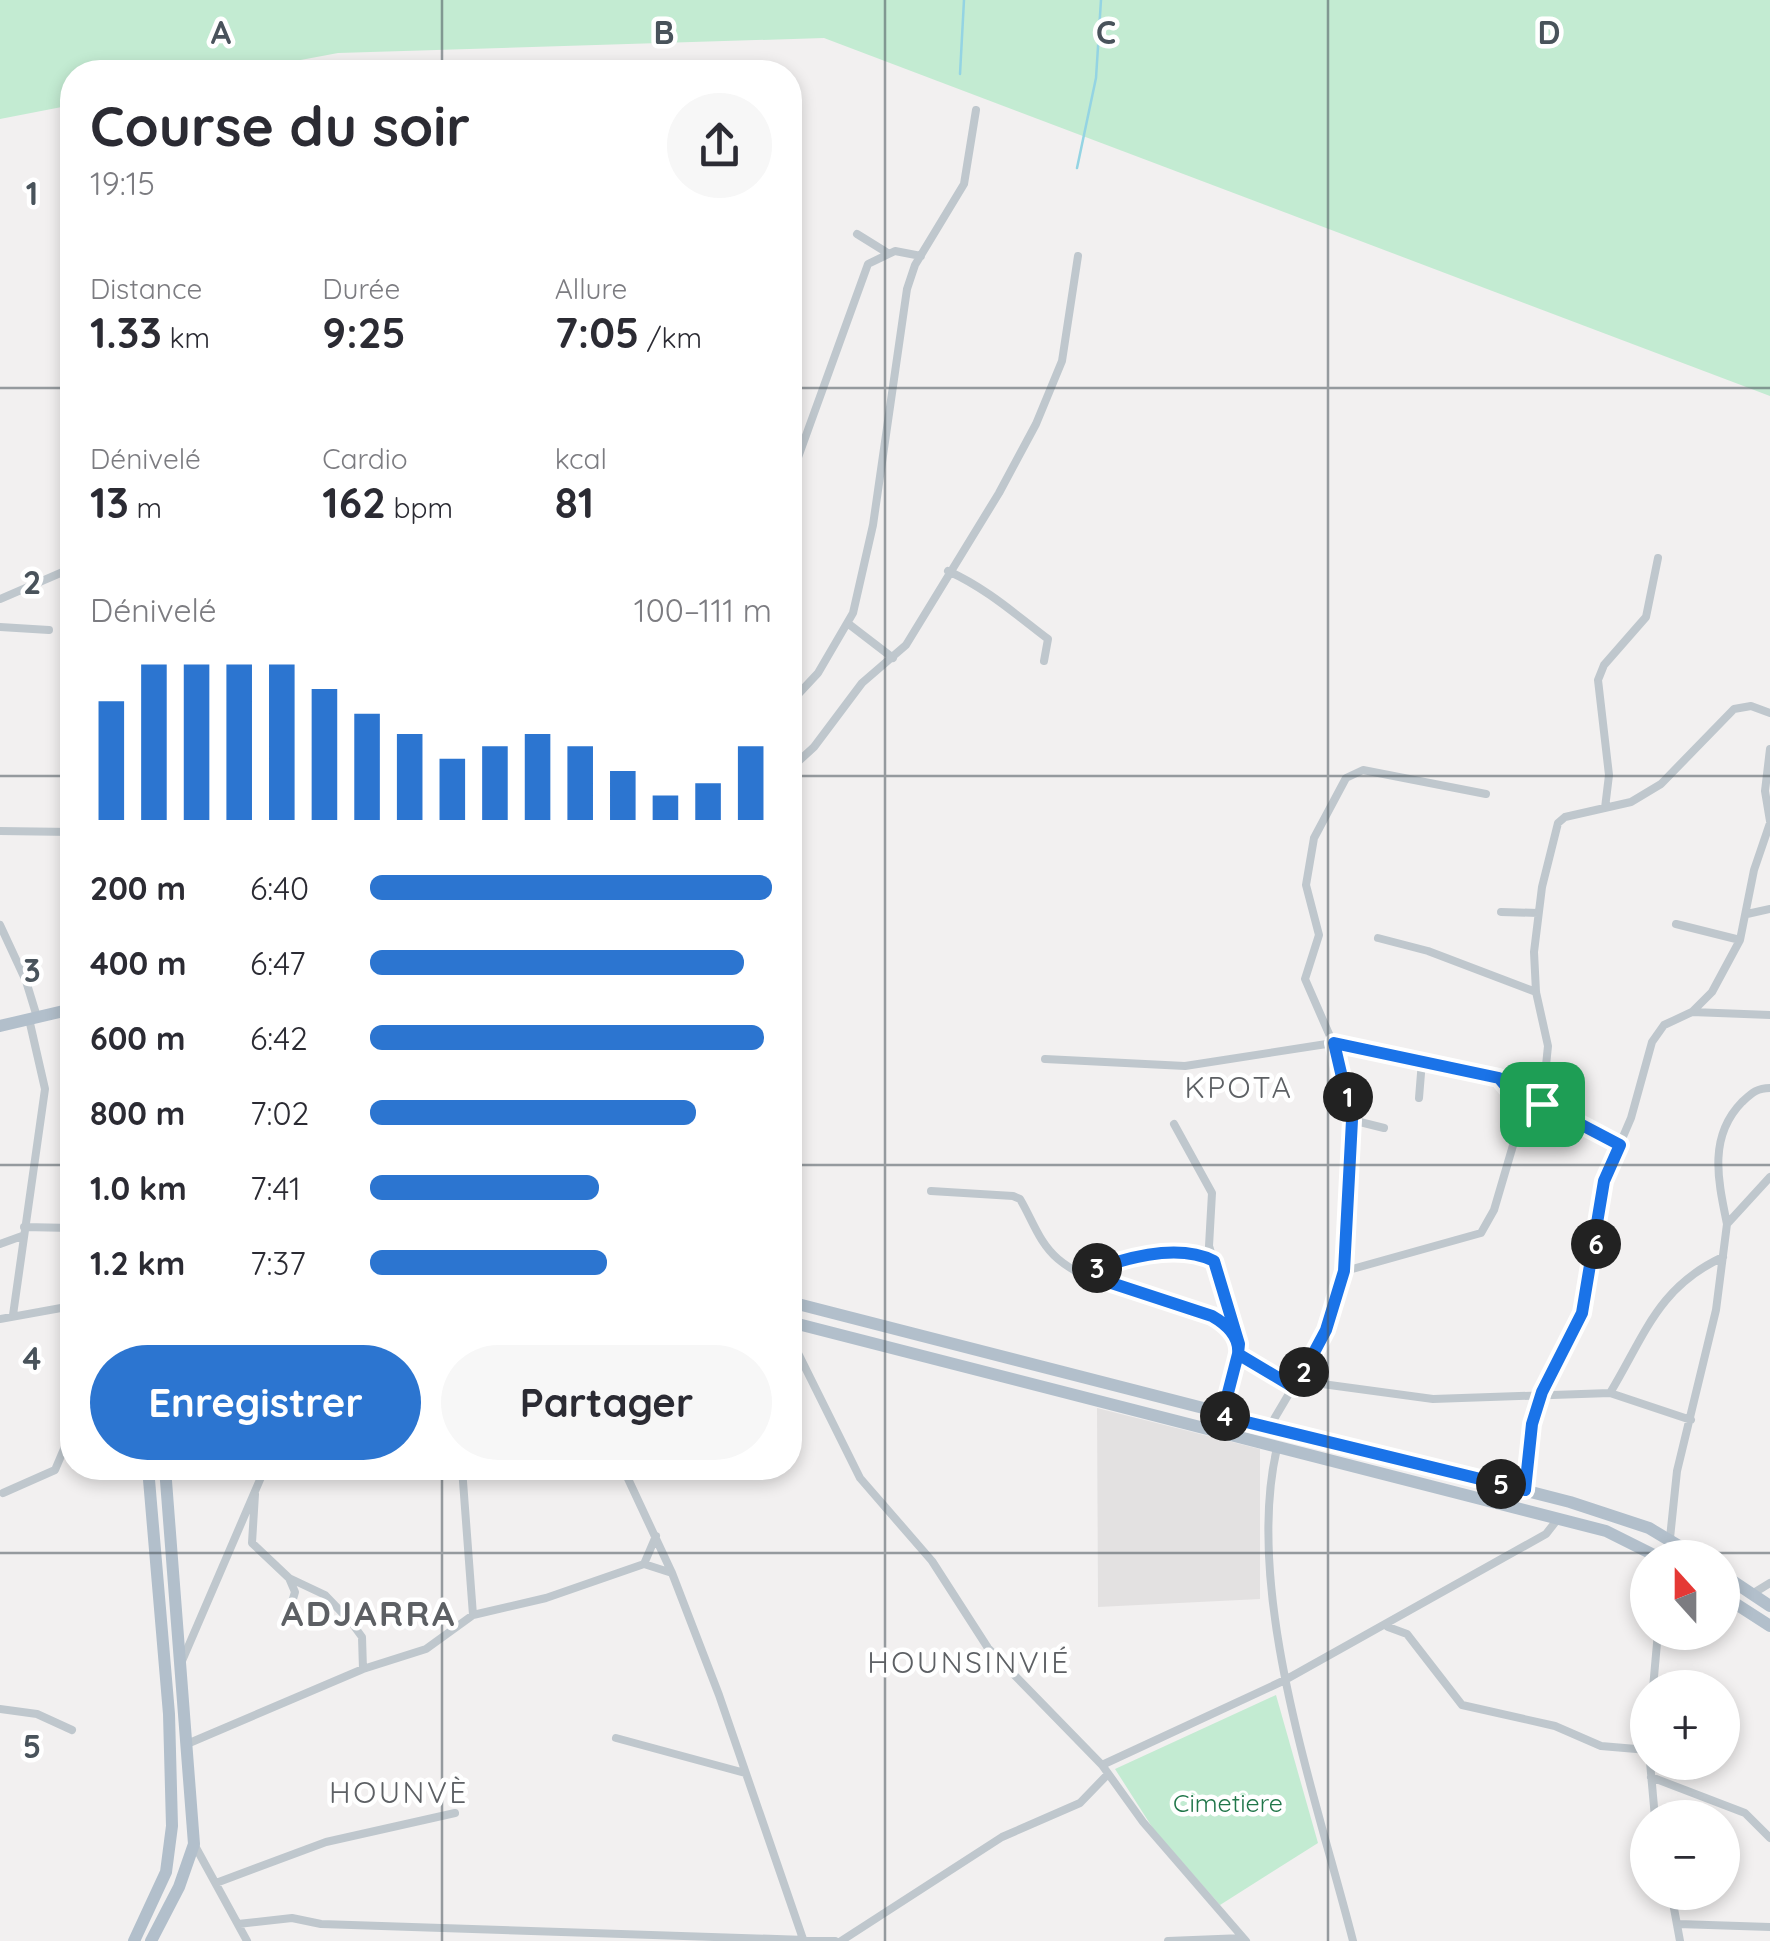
<!DOCTYPE html>
<html lang="fr">
<meta charset="utf-8">
<style>
body{margin:0;font-family:Quicksand,sans-serif;background:#f7f7f7;color:#2b2b33;height:100vh;display:flex;flex-direction:column;font-size:38px;white-space:nowrap}
*{box-sizing:border-box;margin:0}
p{font-size:32px;color:#7c7c81}
.icon{flex:none;width:55px;height:55px;fill:none;stroke:currentColor;stroke-width:2;stroke-linecap:round;stroke-linejoin:round}
.map{position:relative;flex:1;overflow:hidden}
.drawer{position:absolute;left:60px;top:60px;width:742px;height:1420px;display:flex;flex-direction:column;background:#fff;border-radius:40px;box-shadow:0 5px 15px #0003}
.drawer>*{flex:none}
.needle{width:65px;rotate:339deg}
.buttons{position:absolute;left:1630px;top:1540px;display:grid;gap:20px}
.buttons a{display:grid;place-items:center;width:110px;height:110px;border-radius:50%;background:#fff;box-shadow:0 5px 15px #0003;font-size:50px}
.pin{position:absolute;display:grid;place-items:center;width:85px;height:85px;color:#fff;margin:-42px;border-radius:20px;box-shadow:0 5px 15px #0006}
.km{position:absolute;width:50px;height:50px;margin:-25px;border-radius:50%;background:#222;color:#fff;font-size:28px;line-height:50px;text-align:center}
.round{display:grid;place-items:center;flex:none;width:105px;height:105px;border-radius:52px;background:#f7f7f7}
.head{display:flex;align-items:center;justify-content:space-between;height:170px;padding:0 30px}
h1{font-size:55px;font-weight:700;line-height:75px}
.stats{display:grid;grid-template-columns:repeat(3,1fr);gap:15px;height:170px;padding:10px 30px}
.stats div{display:grid;align-content:center}
.stats b{font-size:42px;font-weight:700}
.stats small{font-size:28px;font-weight:400}
.stats p{font-size:28px}
.chart{height:280px;padding:20px 30px}
.chart p{display:flex;justify-content:space-between}
.chart svg{width:100%;height:180px;margin-top:10px;stroke:#2c75d0;stroke-width:6}
.primary-button{display:flex;gap:20px;margin-top:auto;padding:20px 30px}
.primary-button a{flex:1;height:115px;border-radius:60px;background:#2c75d0;color:#fff;font-size:40px;font-weight:700;line-height:115px;text-align:center}
.primary-button a+a{background:#f7f7f7;color:#2b2b33}
ul{padding:0 30px;list-style:none;font-size:32px}
li{display:grid;grid-template-columns:160px 120px 1fr;align-items:center;height:75px}
li i{height:25px;border-radius:12px;background:#2c75d0}
.map>svg:first-child{display:block}
</style>
<div class="map">
<svg width="1770" height="1941" viewBox="0 0 1770 1941">
<rect width="100%" height="100%" fill="#f2f0f0"/>
<path fill="#e3e1e1" d="M1097,1408L1260,1449V1599L1098,1607Z"/>
<path fill="#c3ebd2" d="M0,0H1770V396L824,38L338,53L237,72H72V105L0,119Z
M1276,1695L1318,1843L1220,1905L1154,1830L1115,1769Z"/>
<g fill="none" stroke-linecap="round" stroke-linejoin="round">
<path stroke="#94d4e3" stroke-width="2.5" d="M960,74L964,0
M1077,168L1096,78L1101,0"/>
<path stroke="#bfc7cd" stroke-width="8" d="M857,234L886,252
M790,508L796,463L868,264L895,251L921,256
M948,571C986,588 1015,614 1048,639L1044,661
M0,599L72,568
M850,625L893,658
M0,627L49,630
M790,703L818,673L853,613L873,525L907,289L915,265L964,184L976,110
M1770,749L1765,791L1770,821
M790,769L814,747L862,683L906,645L999,493L1036,424L1062,361L1078,256
M1605,808L1609,775L1598,680L1604,665L1646,617L1658,558
M0,831L72,832
M1501,912L1538,913
M1747,914L1770,909
M1676,924L1740,940
M0,925L26,981L37,1017
M1378,938L1428,951L1536,992
M1692,1012L1712,992L1740,940L1754,870L1770,823
M1045,1059L1185,1066L1333,1043L1499,1078L1524,1108
M1419,1098L1422,1061
M1542,1104L1548,1046L1536,992L1534,952L1542,887L1558,823L1565,817L1631,802L1661,784L1734,709L1751,706L1770,713
M1524,1108L1542,1104L1620,1145
M1352,1120L1384,1128
M1174,1124L1212,1193L1209,1246L1239,1343L1222,1415
M931,1191L1013,1196L1020,1199C1032,1219 1039,1243 1058,1259C1108,1302 1203,1287 1239,1343
M1727,1224C1718,1180 1708,1137 1742,1102C1752,1093 1757,1088 1770,1088
M24,1227L72,1228
M0,1244L22,1236
M1345,1271L1481,1233L1494,1210L1524,1108
M1084,1274C1120,1258 1176,1243 1214,1261
M13,1315L45,1089L29,1019
M0,1319L72,1306
M792,1323L790,1337L860,1478L932,1561L988,1648L1102,1765L1143,1822L1246,1941
M1239,1354L1295,1388
M1300,1381L1433,1399L1610,1393L1691,1420
M1610,1393C1645,1335 1658,1287 1723,1257
M1270,1426L1326,1331L1345,1271L1352,1120L1333,1043L1305,979L1319,935L1306,885L1314,838L1346,778L1363,770L1486,794
M1277,1448C1243,1592 1317,1800 1353,1941
M462,1468L473,1615
M623,1468L672,1573L719,1695L803,1939
M1525,1490L1532,1425L1542,1392L1570,1345L1582,1313L1604,1181L1631,1118L1652,1042L1664,1025L1692,1012L1770,1015
M3,1493L55,1470L72,1430
M255,1494L252,1543L289,1578L325,1595L351,1622L362,1637L363,1669
M1670,1538L1677,1471L1716,1310L1727,1224L1770,1177
M644,1564L656,1536
M289,1578L295,1592L290,1609
M1752,1594L1770,1583
M1388,1627L1407,1634L1462,1705L1555,1726L1601,1746L1648,1750
M182,1661L265,1468
M1653,1688L1658,1632
M0,1709L37,1714L72,1730
M616,1738L745,1773
M187,1744L363,1669L426,1649L473,1615L546,1598L644,1564L672,1573
M1650,1762L1655,1818
M1102,1765L1285,1680L1546,1534L1557,1520
M1651,1777L1745,1813L1770,1838
M194,1844L247,1941
M216,1883L326,1842L455,1813
M1671,1892L1680,1941
M238,1924L292,1918L321,1924L835,1941
M1678,1924L1770,1927
M841,1941L1002,1837L1080,1803L1108,1774
M1168,1941L1243,1938"/>
<path stroke="#b2bfcb" stroke-width="12" d="M0,1026L72,1009
M790,1302L1570,1502L1649,1528L1699,1558
M790,1322L1606,1531L1660,1558
M1722,1574L1770,1606
M1722,1595L1770,1626
M134,1941L166,1872L172,1826L169,1714L148,1468
M151,1941L179,1887L194,1844L165,1468"/>
</g>
<g fill="none" stroke-linecap="round" stroke-linejoin="round">
<defs>
<path id="route" d="M1542,1104L1524,1108L1499,1078L1334,1043L1352,1120L1344,1271L1326,1330L1295,1388L1238,1354C1240,1336 1226,1324 1212,1316L1084,1274C1120,1259 1176,1242 1214,1261L1239,1344L1238,1354L1222,1416L1525,1490L1532,1424L1542,1392L1582,1313L1604,1181L1620,1145L1542,1104"/>
</defs>
<use href="#route" stroke="#fff" stroke-width="20"/>
<use href="#route" stroke="#1a73e8" stroke-width="12"/>
</g>
<path fill="none" stroke="#49535b" stroke-width="2.5" stroke-opacity="0.55" d="M442,0V72M885,0V1941M1328,0V1941M0,388H72M790,388H1770M0,776H72M790,776H1770M0,1165H72M790,1165H1770M442,1468V1941M0,1553H1770"/>
<g text-anchor="middle" dominant-baseline="central" stroke-width="9" stroke-linejoin="round" paint-order="stroke">
<g font-size="25" fill="#21764a" stroke="#fff">
<text x="1228" y="1802">Cimetiere</text>
</g>
<g font-size="30" letter-spacing="2.5" fill="#5d6064" stroke="#fff">
<text x="1239" y="1087">KPOTA</text>
<text x="969" y="1662">HOUNSINVIÉ</text>
<text x="399" y="1792">HOUNVÈ</text>
</g>
<g font-size="35" font-weight="bold" letter-spacing="2.5" fill="#5d6064" stroke="#fff">
<text x="369" y="1613">ADJARRA</text>
</g>
</g>
<g font-size="32" text-anchor="middle" font-weight="bold" fill="#49535b" stroke="#fff" stroke-width="9" stroke-linejoin="round" paint-order="stroke">
<text x="221" y="44">A</text>
<text x="664" y="44">B</text>
<text x="1106" y="44">C</text>
<text x="1549" y="44">D</text>
<text x="32" y="205">1</text>
<text x="32" y="594">2</text>
<text x="32" y="982">3</text>
<text x="32" y="1370">4</text>
<text x="32" y="1758">5</text>
</g>
</svg>
<div class="buttons">
<a><svg class="needle" viewBox="-14 -14 28 28"><path d="M0-13l5 13h-10z" fill="#e53935"/><path d="M0 13l5-13h-10z" fill="#7c7c81"/></svg></a>
<a>+</a>
<a>−</a>
</div>
<div class="pin" style="left:1542px;top:1104px;background:#1e9e55"><svg class="icon" aria-label="arrive" viewBox="0 0 24 24"><path d="M6 21V4h12l-3 4 3 4H6"/></svg></div>
<b class="km" style="left:1348px;top:1097px">1</b>
<b class="km" style="left:1304px;top:1372px">2</b>
<b class="km" style="left:1097px;top:1268px">3</b>
<b class="km" style="left:1225px;top:1416px">4</b>
<b class="km" style="left:1501px;top:1484px">5</b>
<b class="km" style="left:1596px;top:1244px">6</b>
<section class="drawer">
<div class="head"><div><h1>Course du soir</h1><p>19:15</p></div><a class="round"><svg class="icon" aria-label="share" viewBox="0 0 24 24"><path d="M12 15V3M7 8l5-5 5 5M5 13v7h14v-7"/></svg></a></div>
<div class="stats">
<div><p>Distance</p><b>1.33<small> km</small></b></div>
<div><p>Durée</p><b>9:25</b></div>
<div><p>Allure</p><b>7:05<small> /km</small></b></div>
</div>
<div class="stats">
<div><p>Dénivelé</p><b>13<small> m</small></b></div>
<div><p>Cardio</p><b>162<small> bpm</small></b></div>
<div><p>kcal</p><b>81</b></div>
</div>
<div class="chart"><p><span>Dénivelé</span>100–111 m</p>
<svg viewBox="0 0 160 44" preserveAspectRatio="none"><path d="M5 44V15M15 44V6M25 44V6M35 44V6M45 44V6M55 44V12M65 44V18M75 44V23M85 44V29M95 44V26M105 44V23M115 44V26M125 44V32M135 44V38M145 44V35M155 44V26"/></svg>
</div>
<ul>
<li><b>200 m</b>6:40<i style="width:100%"></i></li>
<li><b>400 m</b>6:47<i style="width:93%"></i></li>
<li><b>600 m</b>6:42<i style="width:98%"></i></li>
<li><b>800 m</b>7:02<i style="width:81%"></i></li>
<li><b>1.0 km</b>7:41<i style="width:57%"></i></li>
<li><b>1.2 km</b>7:37<i style="width:59%"></i></li>
</ul>
<div class="primary-button"><a>Enregistrer</a><a>Partager</a></div>
</section>
</div>
